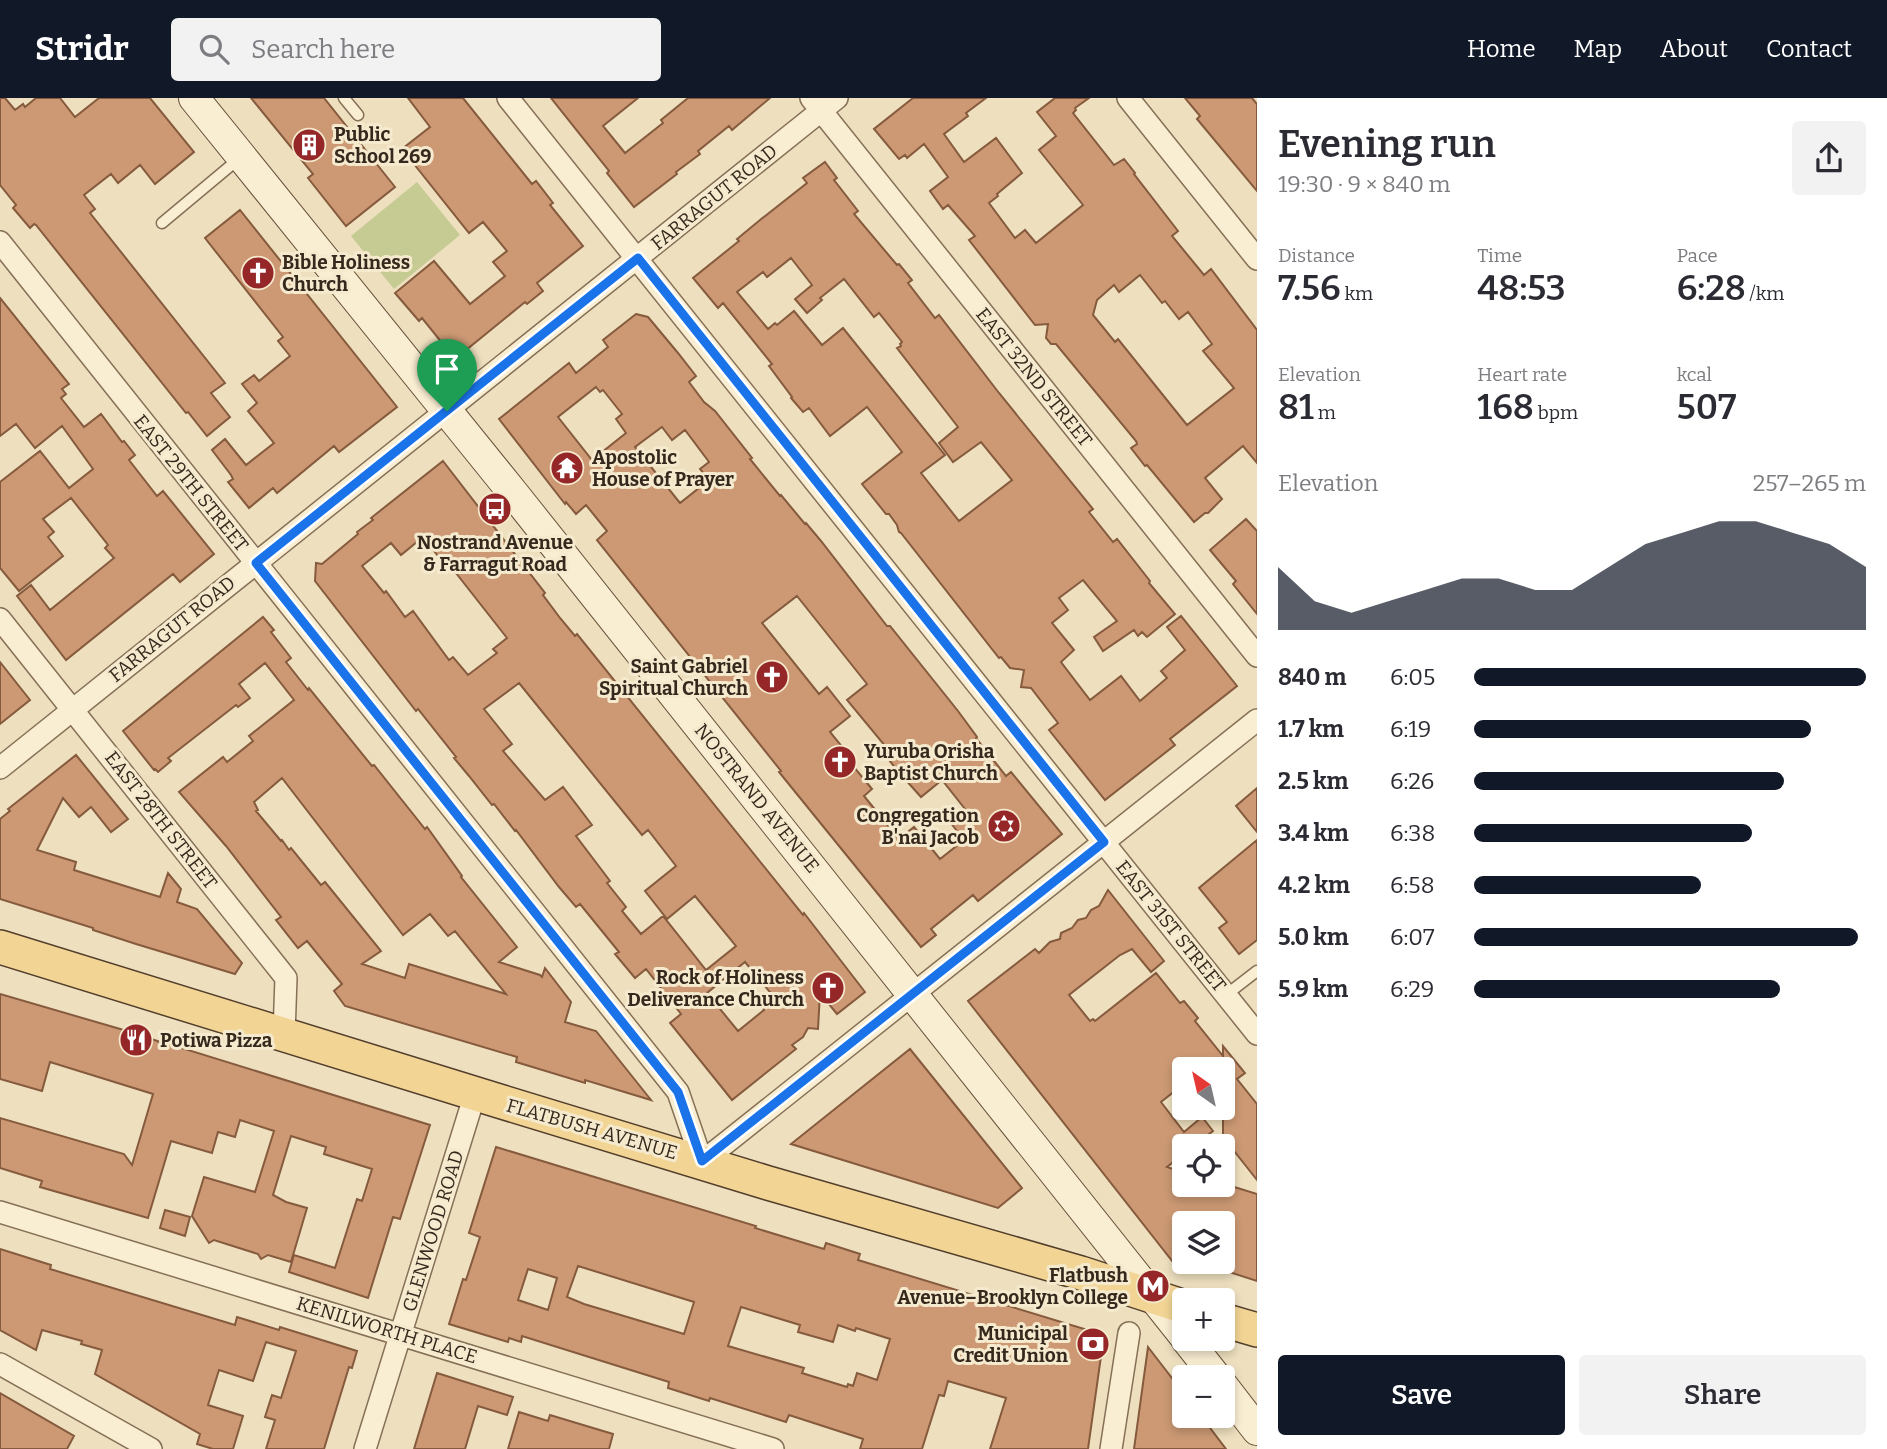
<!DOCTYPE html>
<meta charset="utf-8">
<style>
body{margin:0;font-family:Bitter,serif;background:#f2f2f3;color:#2b2b33;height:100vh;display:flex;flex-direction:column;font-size:26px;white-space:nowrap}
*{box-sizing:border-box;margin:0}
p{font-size:23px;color:#7c7c81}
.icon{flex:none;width:38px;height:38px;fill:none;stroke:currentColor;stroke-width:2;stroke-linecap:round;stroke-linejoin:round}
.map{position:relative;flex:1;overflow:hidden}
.sheet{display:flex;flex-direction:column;background:#fff;width:630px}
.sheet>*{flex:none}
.needle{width:46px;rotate:326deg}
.buttons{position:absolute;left:1172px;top:959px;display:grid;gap:14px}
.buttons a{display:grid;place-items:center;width:63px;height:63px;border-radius:7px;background:#fff;box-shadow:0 4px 10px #0003;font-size:35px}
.pin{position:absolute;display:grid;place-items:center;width:60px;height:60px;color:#fff;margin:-72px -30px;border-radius:50% 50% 50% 0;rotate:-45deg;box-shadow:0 0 7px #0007}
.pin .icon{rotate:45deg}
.round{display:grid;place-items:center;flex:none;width:74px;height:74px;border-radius:7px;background:#f2f2f3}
.summary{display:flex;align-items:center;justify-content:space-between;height:119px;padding:0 21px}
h1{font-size:38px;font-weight:600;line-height:52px}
.stats{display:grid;grid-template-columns:repeat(3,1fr);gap:10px;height:119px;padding:7px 21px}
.stats div{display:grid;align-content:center}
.stats b{font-size:35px;font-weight:600}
.stats small{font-size:19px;font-weight:400}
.stats p{font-size:19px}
.chart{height:196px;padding:14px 21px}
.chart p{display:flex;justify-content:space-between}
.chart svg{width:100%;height:126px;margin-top:7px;fill:#111827;opacity:.7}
.cta{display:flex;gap:14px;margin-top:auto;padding:14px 21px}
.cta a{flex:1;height:80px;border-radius:7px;background:#111827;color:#fff;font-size:28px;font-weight:600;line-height:80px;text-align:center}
.cta a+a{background:#f2f2f3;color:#2b2b33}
ul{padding:0 21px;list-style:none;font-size:23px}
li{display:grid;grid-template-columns:112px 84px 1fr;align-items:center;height:52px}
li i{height:18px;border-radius:9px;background:#111827}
header{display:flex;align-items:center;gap:42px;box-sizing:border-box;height:98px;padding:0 35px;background:#111827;color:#fff}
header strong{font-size:33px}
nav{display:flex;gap:38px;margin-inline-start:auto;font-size:24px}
.search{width:490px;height:63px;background:#f2f2f3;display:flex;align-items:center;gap:18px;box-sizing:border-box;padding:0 24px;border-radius:7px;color:#7c7c81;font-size:26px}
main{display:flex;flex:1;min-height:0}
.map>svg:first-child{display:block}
</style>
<header>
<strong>Stridr</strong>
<div class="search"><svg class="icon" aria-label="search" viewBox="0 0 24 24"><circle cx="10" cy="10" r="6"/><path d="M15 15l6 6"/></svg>Search here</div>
<nav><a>Home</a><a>Map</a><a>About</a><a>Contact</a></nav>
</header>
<main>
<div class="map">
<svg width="1257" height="1351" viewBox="0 0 1257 1351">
<rect width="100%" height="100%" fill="#eee0bf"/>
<path fill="#c5cb93" d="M417,84L460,137L394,191L351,138Z"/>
<path fill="#cc9974" stroke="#855a3d" stroke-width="2" fill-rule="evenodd" d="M0,0H5L15,12L23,6L25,9L36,0H60L75,19L99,0H150L194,54L155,86L140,67L118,85L111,76L84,97L95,111L90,115L225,285L211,295L230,319L207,338L188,314L186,315L36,127L34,126L30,130L13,110L16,107L0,87Z
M251,0H324L395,89L346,128L308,80L313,76Z
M408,0H463L532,86L536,83L553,105L550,107L583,148L537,185L543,193L527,206L525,204L455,261L422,220L419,223L395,195L434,163L470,206L505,178L493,164L507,153L483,124L469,135L402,51L430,29Z
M551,0H638L603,28L625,55L663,25L661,22L688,0H770L732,32L729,28L698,53L700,56L676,74L677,76L634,109L607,75L609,73Z
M913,0H986L966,15L968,18L944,36L964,64L996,40L1022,75L997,96L998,98L989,105L1015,140L1025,132L1036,145L1083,107L1039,52L1056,38L1037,14L1055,0H1089L1075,10L1076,12L1073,15L1114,67L1124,61L1135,75L1134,76L1178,133L1172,138L1204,177L1211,171L1257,232V365L1243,348L1205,380L1222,401L1208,415H1205L1194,424L1147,367L1145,368L1131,350L1137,346L1136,343L1056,246H1051L1046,240L1048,226L1035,227L969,142L975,138L948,107L943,111L930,93L948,79L924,46L907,60L905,57L899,61L874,31ZM1140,177L1162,205L1165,203L1179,221L1188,214L1212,246L1203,253L1234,290L1187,327L1118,241L1115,244L1093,217L1097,202L1114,187L1119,194Z
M1185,0H1252L1257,6V93L1197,21L1200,18Z
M825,64L837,80L834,82L858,113L854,116L897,167L899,166L912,182L908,185L935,220L939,217L999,295L1093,411L1089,414L1113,444L1117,441L1150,483L1149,485L1175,516L1147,539L1142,534L1138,538L1134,532L1103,553L1094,539L1117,523L1083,482L1059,500L1068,512L1052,525L1074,552L1061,564L1090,602L1121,578L1140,603L1167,580L1161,573L1185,552L1167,529L1181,518L1237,588L1170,641L1175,647L1105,702L1049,632L1058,625L1031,590L1021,589L1024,572L1010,570L1001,559L999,560L901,435L899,434L897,427L889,416H886L862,386L902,354L867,309L830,338L809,310L803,314L791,300L792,299L769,268L772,266L723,205L718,210L693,180L739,143L737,141L760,122L807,85L803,80ZM791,160L812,187L795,201L807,215L822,202L820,200L844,181L874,219L879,215L902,244L900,246L901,248L897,250L958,329L939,345L953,364L981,344L1012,382L959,423L921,375L945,357L843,230L822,247L794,213L777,227L775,225L768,231L737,194L763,174L767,179Z
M240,112L397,309L339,354L334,348L277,395L273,390L249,410L228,384L233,381L231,377L212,352L225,341L246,367L274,345L248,313L257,305L242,286L254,277L259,283L290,258L278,243L283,239L205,140Z
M0,200L69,286L62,291L66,296L61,300L84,329L101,316L122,344L124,343L135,357L129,362L157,398L163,393L214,456L180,484L173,476L66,562L17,498L31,487L50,512L114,460L105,450L108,447L71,400L43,421L54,434L48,439L63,458L19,493L0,470V384L40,353L69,390L93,371L62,328L35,350L16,326L0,338Z
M636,216L648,219L678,255L696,278L689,284L704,304L715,313L752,360L750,361L780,398L781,397L805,426L806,425L821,443L887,528H890L958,613L977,639L976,640L1006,678L1011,674L1062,736L978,803L973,797L931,831L936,837L921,849L779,674L781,673L597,442L607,433L586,407L576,416L566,404L565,406L499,321L569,265L576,275L608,249L603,242ZM596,289L600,294L603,292L622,316L616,321L626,335L592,362L558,319ZM662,329L672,342L685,332L709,364L700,371L709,382L680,405L635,349ZM797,498L867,586L847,602L891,655L886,658L896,671L921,699L942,682L965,711L950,724L964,742L940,761L914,729L899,741L864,698L872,691L849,663L852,661L830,634L850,618L827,589L819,596L762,525Z
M443,363L545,495L543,497L560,520L575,538L577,536L803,817L804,815L865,894L837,916L820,895L818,931L808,930L803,939L792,947L796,951L732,1002L670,925L681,916L646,871L635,880L615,856L619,854L580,806L576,809L559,789L516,732L515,733L494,706L492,707L469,678L454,660L456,659L418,611L416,613L315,483L316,465L322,466L358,436L357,434L373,422L371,420ZM423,439L449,472L452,470L507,540L493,551L497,555L468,577L453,559L449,562L413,513L405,519L386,493L384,495L362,468L391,445L401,457ZM519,585L642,737L648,732L676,768L645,793L667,821L695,798L736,848L706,872L663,818L641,836L622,813L626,809L607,785L610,783L576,738L592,727L563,689L545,702L503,653L512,646L484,611ZM745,864L774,899L762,909L764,912L738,933L707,895Z
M1246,421L1257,433V516L1233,486L1236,483L1210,452Z
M263,519L274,532L271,534L291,560L286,564L308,592L309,590L372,668L374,667L425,731L427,729L462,778L461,779L517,849L499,864L540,877L542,879L545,870L571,904L565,924L596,933L651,1002L585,982V985L516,964L517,959L345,908L334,893L342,886L307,843L298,850L276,822L281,819L226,748L179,694L223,659L227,664L253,643L249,638L294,602L265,565L239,586L250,600L238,609L236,607L168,660L171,663L158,674L155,671L154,672L123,633ZM282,680L403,837L430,816L448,838L455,833L506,896L409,866L405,880L362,866L381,853L325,784L321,787L291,750L289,752L282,742L281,743L256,713L258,712L254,704Z
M0,564L30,602L0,626Z
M76,657L128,721L111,734L91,709L79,719L63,700L37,752L76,764L74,772L160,799L168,775L181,791L177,804L197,811L242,865L235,876L136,846L93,832V830L0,801V721L10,713L8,711Z
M1257,690V734L1236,708Z
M1257,742V842L1239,856L1219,830L1227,824L1199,790Z
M1108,792L1164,863L1151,874L1132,851L1120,857L1069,897L1090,923L1093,921L1095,923L1156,875L1180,905L1184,903L1198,920L1195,923L1223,958V948L1245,975L1237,981L1257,1006V1082L1223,1039V971H1185V985L1161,1004L1184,1034L1202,1019L1213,1033L1193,1048H1185V1055L1167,1069L1185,1075V1087H1228L1257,1096V1183L1223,1172V1125H1185V1156L1180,1173L968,903L1035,851L1039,855L1050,844L1060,841L1061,835L1072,830L1078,822L1086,820L1091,812L1099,808Z
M0,896L134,935L169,947V946L430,1027L400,1121L393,1119L368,1200L289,1174L294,1157L335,1170L357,1101L362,1103L372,1071L324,1056L326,1049L291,1038L273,1097L286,1104L307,1110L291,1164L268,1157L261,1161L258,1156L214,1142L209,1145L192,1118L204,1079L255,1094L274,1033L240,1022L235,1039L218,1034L212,1055L171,1043L148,1120L40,1089L42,1083L0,1070V1020L124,1056L132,1067L153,996L50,964L42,993L0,981Z
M910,951L1022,1090L998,1110L791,1046Z
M496,1049L756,1128L755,1130L824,1151L826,1145L860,1156L858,1162L1104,1237L1088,1351H990L1006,1300L948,1283L944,1298L939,1297L922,1351H860L863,1341L789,1317L786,1324L710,1300L709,1303L668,1290L669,1284L522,1238L521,1244L509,1240L508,1244L449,1226L463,1181L466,1182L480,1139L469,1135ZM578,1168L694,1204L684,1236L584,1206L567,1199ZM528,1171L557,1180L548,1212L518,1202ZM741,1209L800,1227L798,1234L833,1244L838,1227L855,1233L856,1230L890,1241L877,1282L857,1275L853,1288L848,1286L847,1289L802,1275L804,1270L728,1248Z
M165,1112L190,1119L185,1138L160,1130Z
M0,1151L51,1167L50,1171L235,1227L237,1219L279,1232L280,1229L357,1253L352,1270L349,1269L324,1351H266L275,1322L265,1319L272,1297L281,1300L296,1253L266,1244L253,1283L219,1272L208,1307L243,1318L233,1351H213L197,1346L200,1336L95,1276L102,1252L81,1246L82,1243L42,1232L36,1252L0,1232Z
M1148,1249L1185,1297V1318H1201L1226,1351H1134Z
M437,1275L513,1299L507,1317L478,1308L465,1351H414Z
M0,1295L74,1338L67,1351H0Z
M519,1314L548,1323L550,1317L613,1336L609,1351H508Z"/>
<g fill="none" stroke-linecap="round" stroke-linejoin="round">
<defs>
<path id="lane" d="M344,0L358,17
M162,125L241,59
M1226,897L1257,873"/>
<path id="street" d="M508,0L1257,936
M811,0L1257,558
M1128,0L1257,161
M0,144L678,994L702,1064L1257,622
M0,521L286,880L284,936
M0,670L837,0
M0,1114L773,1351
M0,1266L151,1351
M365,1351L475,996
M1111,1351L1129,1235"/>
<path id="secondary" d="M194,0L514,396L1185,1239
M1186,1241L1216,1279
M1223,1288L1257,1332"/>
<path id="primary" d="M0,849L499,1003L768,1085L1081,1175L1185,1209
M1223,1222L1257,1232"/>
</defs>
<use href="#lane" stroke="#867057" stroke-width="13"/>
<use href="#street" stroke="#867057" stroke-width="24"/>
<use href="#secondary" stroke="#68513b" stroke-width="32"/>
<use href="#primary" stroke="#533e2c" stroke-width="36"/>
<use href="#lane" stroke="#f9edd2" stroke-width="10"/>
<use href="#street" stroke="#f9edd2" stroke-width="21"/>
<use href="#secondary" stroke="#f9edd2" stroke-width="30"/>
<use href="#primary" stroke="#f2d595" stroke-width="33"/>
</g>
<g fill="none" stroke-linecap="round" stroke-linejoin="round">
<defs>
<path id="route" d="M638,160L1104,744L702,1063L678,994L256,465Z"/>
</defs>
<use href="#route" stroke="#fff" stroke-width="14"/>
<use href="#route" stroke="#1a73e8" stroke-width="9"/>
</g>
<defs>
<symbol id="building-disc" viewBox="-11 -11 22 22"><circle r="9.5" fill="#952728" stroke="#f5eace"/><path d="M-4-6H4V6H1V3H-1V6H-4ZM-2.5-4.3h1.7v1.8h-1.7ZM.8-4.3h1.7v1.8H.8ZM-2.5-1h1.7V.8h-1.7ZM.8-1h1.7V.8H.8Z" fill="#fff"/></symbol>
<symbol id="church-disc" viewBox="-11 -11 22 22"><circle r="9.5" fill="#952728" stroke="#f5eace"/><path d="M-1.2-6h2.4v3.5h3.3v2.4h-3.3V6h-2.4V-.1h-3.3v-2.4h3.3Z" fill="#fff"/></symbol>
<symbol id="temple-disc" viewBox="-11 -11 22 22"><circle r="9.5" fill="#952728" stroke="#f5eace"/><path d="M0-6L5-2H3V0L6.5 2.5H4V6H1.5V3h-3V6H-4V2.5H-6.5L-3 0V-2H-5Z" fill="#fff"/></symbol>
<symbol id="bus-disc" viewBox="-11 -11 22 22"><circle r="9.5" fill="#952728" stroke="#f5eace"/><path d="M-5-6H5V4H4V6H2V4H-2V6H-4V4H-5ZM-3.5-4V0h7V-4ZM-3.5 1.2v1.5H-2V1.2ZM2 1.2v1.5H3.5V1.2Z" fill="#fff"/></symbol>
<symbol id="synagogue-disc" viewBox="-11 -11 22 22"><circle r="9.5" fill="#952728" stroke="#f5eace"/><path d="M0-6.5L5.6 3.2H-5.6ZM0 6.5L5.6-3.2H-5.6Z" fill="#fff"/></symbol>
<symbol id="restaurant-disc" viewBox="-11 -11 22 22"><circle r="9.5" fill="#952728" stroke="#f5eace"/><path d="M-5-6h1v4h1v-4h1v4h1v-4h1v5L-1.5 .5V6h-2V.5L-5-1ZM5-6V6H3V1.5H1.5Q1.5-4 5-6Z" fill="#fff"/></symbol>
<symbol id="metro-disc" viewBox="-11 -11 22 22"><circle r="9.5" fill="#952728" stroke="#f5eace"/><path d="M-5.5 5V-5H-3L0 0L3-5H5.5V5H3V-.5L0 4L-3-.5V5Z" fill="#fff"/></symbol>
<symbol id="bank-disc" viewBox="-11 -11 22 22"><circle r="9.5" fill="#952728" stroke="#f5eace"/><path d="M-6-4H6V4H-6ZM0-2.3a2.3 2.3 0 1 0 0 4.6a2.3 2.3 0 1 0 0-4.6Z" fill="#fff"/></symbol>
</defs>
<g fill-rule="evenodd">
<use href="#building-disc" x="290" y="28" width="38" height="38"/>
<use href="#church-disc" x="239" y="156" width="38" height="38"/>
<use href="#temple-disc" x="548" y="351" width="38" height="38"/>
<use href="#bus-disc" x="476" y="392" width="38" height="38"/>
<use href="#church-disc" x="753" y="560" width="38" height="38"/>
<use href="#church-disc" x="821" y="645" width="38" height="38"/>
<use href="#synagogue-disc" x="985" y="709" width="38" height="38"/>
<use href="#church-disc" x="809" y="871" width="38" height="38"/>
<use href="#restaurant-disc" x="117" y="923" width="38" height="38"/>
<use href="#metro-disc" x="1134" y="1169" width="38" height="38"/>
<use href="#bank-disc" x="1074" y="1227" width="38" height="38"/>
</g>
<g text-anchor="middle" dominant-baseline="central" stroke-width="6" stroke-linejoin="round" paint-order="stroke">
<g font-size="19" font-weight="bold" fill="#35281c" stroke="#f5eace" text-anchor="start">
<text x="334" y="36">Public<tspan x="334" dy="22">School 269</tspan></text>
<text x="282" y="164">Bible Holiness<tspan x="282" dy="22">Church</tspan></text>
<text x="592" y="359">Apostolic<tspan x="592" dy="22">House of Prayer</tspan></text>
<text x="495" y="444" text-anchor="middle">Nostrand Avenue<tspan x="495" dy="22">&amp; Farragut Road</tspan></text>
<text x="748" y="568" text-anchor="end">Saint Gabriel<tspan x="748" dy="22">Spiritual Church</tspan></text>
<text x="864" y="653">Yuruba Orisha<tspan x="864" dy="22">Baptist Church</tspan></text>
<text x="979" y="717" text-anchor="end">Congregation<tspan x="979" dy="22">B'nai Jacob</tspan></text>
<text x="804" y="879" text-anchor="end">Rock of Holiness<tspan x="804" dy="22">Deliverance Church</tspan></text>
<text x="160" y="942">Potiwa Pizza</text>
<text x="1128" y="1177" text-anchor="end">Flatbush<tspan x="1128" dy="22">Avenue–Brooklyn College</tspan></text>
<text x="1068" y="1235" text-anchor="end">Municipal<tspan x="1068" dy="22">Credit Union</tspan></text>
</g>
<g font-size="19" fill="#35281c" stroke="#f5eace">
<text transform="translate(714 99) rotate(-39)">FARRAGUT ROAD</text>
<text transform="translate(1034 279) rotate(51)">EAST 32ND STREET</text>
<text transform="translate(191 385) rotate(51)">EAST 29TH STREET</text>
<text transform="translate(172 531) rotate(-39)">FARRAGUT ROAD</text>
<text transform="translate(757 700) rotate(51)">NOSTRAND AVENUE</text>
<text transform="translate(161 722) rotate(52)">EAST 28TH STREET</text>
<text transform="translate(1171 828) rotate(51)">EAST 31ST STREET</text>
<text transform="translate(592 1031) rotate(16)">FLATBUSH AVENUE</text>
<text transform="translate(433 1133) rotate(-73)">GLENWOOD ROAD</text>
<text transform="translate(387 1232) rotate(17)">KENILWORTH PLACE</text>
</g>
</g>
</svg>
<div class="buttons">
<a><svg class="needle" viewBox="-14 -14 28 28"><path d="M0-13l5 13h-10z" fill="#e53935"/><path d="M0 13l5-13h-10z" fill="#7c7c81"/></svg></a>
<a><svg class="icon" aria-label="locate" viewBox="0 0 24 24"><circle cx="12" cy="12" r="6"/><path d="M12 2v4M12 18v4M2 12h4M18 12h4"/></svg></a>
<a><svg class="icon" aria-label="layers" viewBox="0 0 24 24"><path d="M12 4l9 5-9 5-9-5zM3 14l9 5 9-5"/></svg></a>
<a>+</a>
<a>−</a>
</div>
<div class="pin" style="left:447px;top:313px;background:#1e9e55"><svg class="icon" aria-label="arrive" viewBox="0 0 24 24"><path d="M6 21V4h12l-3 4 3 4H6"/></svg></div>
</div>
<section class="sheet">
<div class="summary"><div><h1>Evening run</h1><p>19:30 · 9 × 840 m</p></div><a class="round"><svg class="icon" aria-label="share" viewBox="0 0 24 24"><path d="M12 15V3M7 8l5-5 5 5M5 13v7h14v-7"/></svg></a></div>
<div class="stats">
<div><p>Distance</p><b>7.56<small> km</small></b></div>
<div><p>Time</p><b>48:53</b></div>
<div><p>Pace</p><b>6:28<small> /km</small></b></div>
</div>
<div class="stats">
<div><p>Elevation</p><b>81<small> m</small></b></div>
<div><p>Heart rate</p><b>168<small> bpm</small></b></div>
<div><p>kcal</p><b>507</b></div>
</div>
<div class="chart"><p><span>Elevation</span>257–265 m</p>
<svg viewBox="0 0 160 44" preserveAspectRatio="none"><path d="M0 44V22L10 34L20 38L30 34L40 30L50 26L60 26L70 30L80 30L90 22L100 14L110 10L120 6L130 6L140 10L150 14L160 22V44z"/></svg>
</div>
<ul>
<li><b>840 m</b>6:05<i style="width:100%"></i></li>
<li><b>1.7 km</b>6:19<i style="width:86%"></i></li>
<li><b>2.5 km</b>6:26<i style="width:79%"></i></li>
<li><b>3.4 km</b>6:38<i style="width:71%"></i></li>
<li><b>4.2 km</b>6:58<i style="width:58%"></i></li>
<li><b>5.0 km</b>6:07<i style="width:98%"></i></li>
<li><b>5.9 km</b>6:29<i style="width:78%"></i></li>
</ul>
<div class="cta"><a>Save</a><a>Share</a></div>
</section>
</main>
